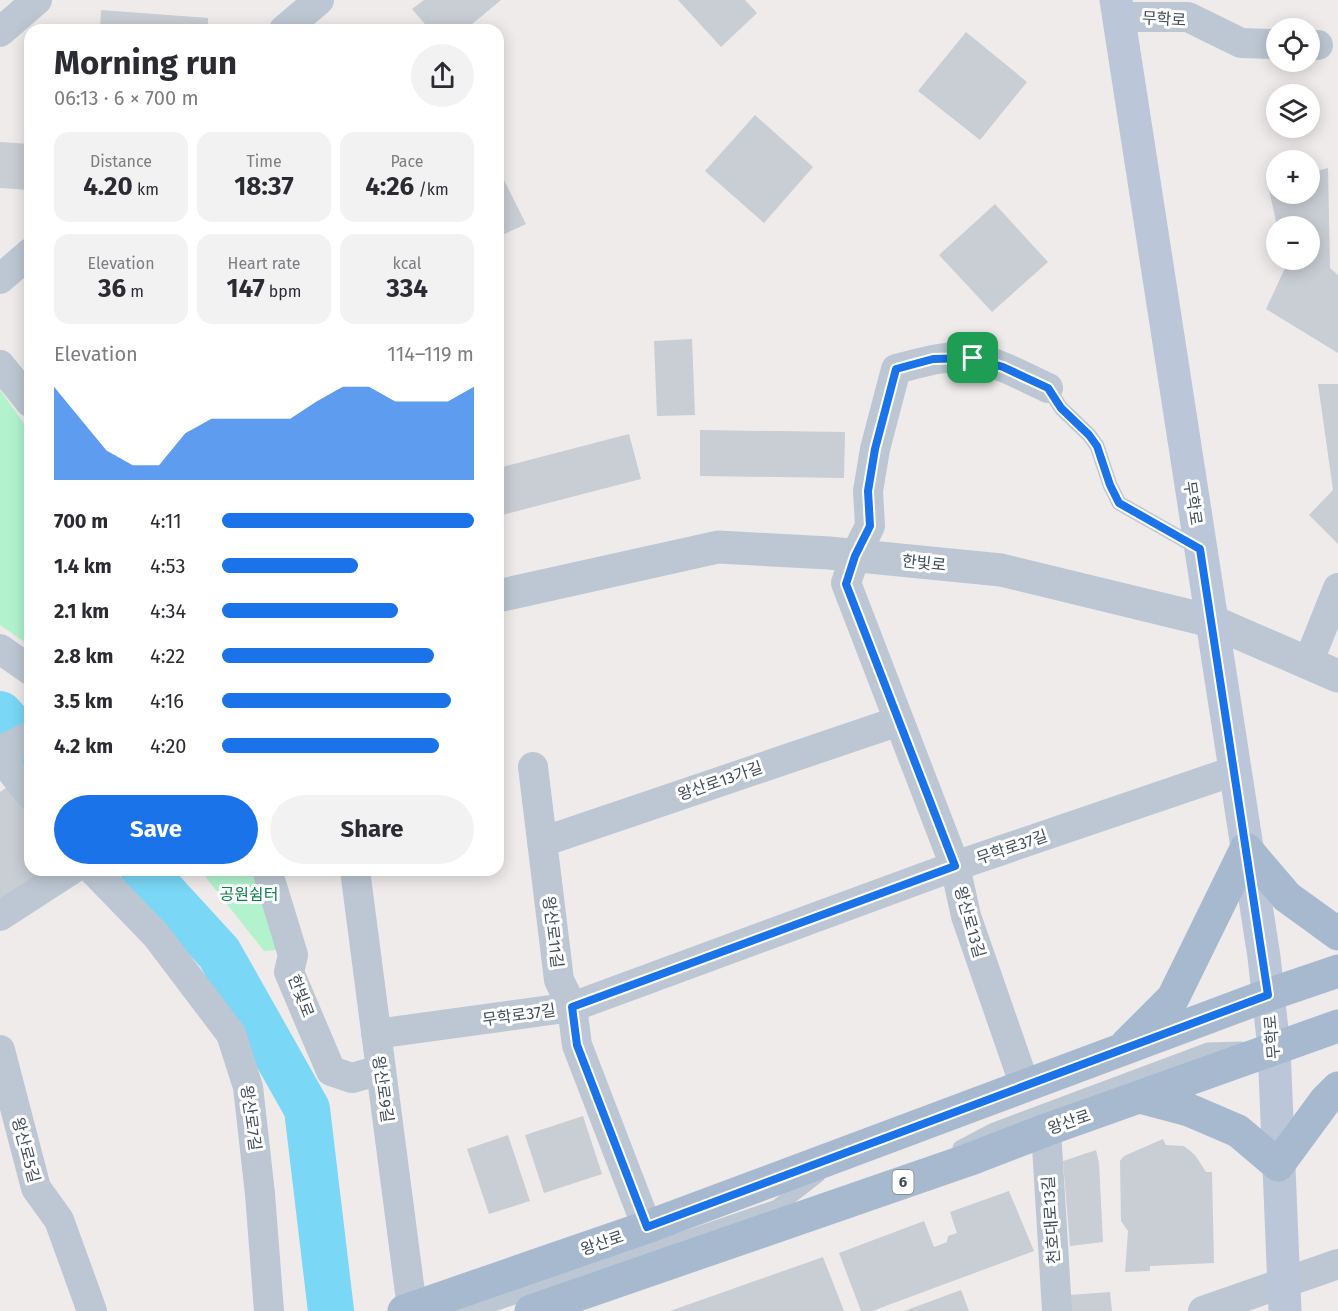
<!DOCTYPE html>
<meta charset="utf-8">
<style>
body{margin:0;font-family:"Fira Sans","Noto Sans KR",sans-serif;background:#f2f2f3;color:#2b2b33;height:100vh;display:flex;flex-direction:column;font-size:22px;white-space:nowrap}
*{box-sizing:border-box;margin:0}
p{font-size:20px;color:#7c7c81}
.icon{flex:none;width:33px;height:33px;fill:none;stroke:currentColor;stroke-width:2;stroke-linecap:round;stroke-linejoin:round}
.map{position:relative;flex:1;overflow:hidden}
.sheet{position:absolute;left:24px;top:24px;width:480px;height:852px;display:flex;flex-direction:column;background:#fff;border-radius:18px;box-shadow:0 3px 15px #0003}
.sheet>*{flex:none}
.tools{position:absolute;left:1266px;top:18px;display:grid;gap:12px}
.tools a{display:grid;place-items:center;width:54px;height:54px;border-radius:50%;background:#fff;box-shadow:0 3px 15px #0003;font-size:30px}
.pin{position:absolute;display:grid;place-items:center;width:51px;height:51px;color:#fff;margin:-26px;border-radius:12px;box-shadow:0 3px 9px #0006}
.round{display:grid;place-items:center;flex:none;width:63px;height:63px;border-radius:32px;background:#f2f2f3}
.head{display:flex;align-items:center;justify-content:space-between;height:102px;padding:0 30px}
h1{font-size:33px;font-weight:700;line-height:45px}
.figures{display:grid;grid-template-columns:repeat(3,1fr);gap:9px;height:102px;padding:6px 30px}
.figures div{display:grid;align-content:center;border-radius:15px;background:#f2f2f3;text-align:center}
.figures b{font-size:26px;font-weight:700}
.figures small{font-size:16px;font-weight:400}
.figures p{font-size:16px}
.chart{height:168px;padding:12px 30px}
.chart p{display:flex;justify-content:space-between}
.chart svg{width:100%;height:108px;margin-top:6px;fill:#1a73e8;opacity:.7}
.primary-button{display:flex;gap:12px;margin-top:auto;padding:12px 30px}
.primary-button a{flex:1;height:69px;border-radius:36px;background:#1a73e8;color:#fff;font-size:24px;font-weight:700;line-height:69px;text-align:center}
.primary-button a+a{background:#f2f2f3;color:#2b2b33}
ul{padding:0 30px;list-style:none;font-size:20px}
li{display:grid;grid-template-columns:96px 72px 1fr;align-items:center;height:45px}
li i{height:15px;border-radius:8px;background:#1a73e8}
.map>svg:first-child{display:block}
</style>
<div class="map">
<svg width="1338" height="1311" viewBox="0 0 1338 1311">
<rect width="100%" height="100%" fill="#efebeb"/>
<path fill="#b2f3ce" d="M0,390L30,432L29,645L0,625Z
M200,870H267L291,949L264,951Z"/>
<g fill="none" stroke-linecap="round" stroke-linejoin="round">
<path stroke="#7ad7f6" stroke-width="46" d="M0,714L30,747
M143,870L219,953L307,1109L331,1311"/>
</g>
<path fill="#c9cdd4" d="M424,0H501L465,30H430L412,9Z
M678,0H745L757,13L721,47Z
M101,10L208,18V30H100Z
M966,32L1027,82L980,140L918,91Z
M755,115L813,167L764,223L705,171Z
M0,142L30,144V190L0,188Z
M498,168L526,224L498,237Z
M1328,168L1330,268L1338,275V353L1266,309L1286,266L1285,260H1310V226H1277L1268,185L1276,182V194H1310V173Z
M995,204L1048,262L992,312L939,255Z
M692,339L695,415L657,416L654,341Z
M1318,384H1338V544L1309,515L1333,490Z
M700,430L845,432L844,478L700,476Z
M629,434L641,479L502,515L498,501V468Z
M10,785L30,812V870H54L0,907V792Z
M583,1116L602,1174L544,1193L525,1135Z
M508,1135L530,1201L489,1214L467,1149Z
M1163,1139L1166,1145L1184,1146L1195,1155L1206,1172H1212L1214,1263L1150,1266V1271L1125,1272L1128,1231L1121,1221L1120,1161L1124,1156Z
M1096,1150L1099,1163L1103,1242L1070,1246L1063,1161Z
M1009,1191L1034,1251L872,1311H861L839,1253L924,1221L934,1247L947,1242L948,1236L957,1233L950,1212Z
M823,1257L844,1311H670Z
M961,1290L969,1311H904Z
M1110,1292L1112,1311H1069V1295Z"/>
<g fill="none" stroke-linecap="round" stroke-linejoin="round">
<path stroke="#bcc7d3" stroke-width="15" d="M1048,388L1061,408L1089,435L1097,446L1110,485L1119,503L1200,549
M960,1148L994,1130L1208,1050L1241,1049
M448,1311L479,1309L777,1207L818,1175"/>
<path stroke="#bcc7d3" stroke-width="30" d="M1119,17H1188L1241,43L1276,44
M284,30L319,0
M0,32L37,0
M1310,45H1318
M0,279L30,253
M0,365L30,402
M0,649L30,670
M1308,663L1338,588
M0,757L30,794
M533,767L559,980L572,1007L577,1045L647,1227
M542,842L899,721
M93,870L156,935L231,1034L248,1087L260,1194L269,1311
M267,870L293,955L289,972L331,1071L352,1078L380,1070
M355,870L412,1308
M0,916L71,870
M376,1034L572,1007L955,866L1234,771
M0,1050L36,1188L59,1220L92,1311
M1025,1086L966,916L955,866L846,583L855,556L870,526L868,491L875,449L896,369C920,363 948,354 974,358C1000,363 1024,377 1048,388
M1046,1130L1057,1311
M1203,1311L1338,1264"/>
<path stroke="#bcc7d3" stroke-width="33" d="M498,596L718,547L829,553L1001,570L1211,621L1338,676
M0,752L30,738"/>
<path stroke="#bbc7d8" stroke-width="33" d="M1116,0L1264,957L1274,1048L1285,1311"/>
<path stroke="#a7b9cf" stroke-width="33" d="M1127,1044L1173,998L1246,849L1287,897L1338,934
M1140,1097L1189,1110L1238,1131L1278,1165L1325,1101L1338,1088
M404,1311L647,1227L1268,995L1338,971
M531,1311L968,1160L1046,1130L1338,1026"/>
</g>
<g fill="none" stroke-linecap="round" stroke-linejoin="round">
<defs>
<path id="route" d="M973,358L1003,367L1048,388L1061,408L1089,435L1097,446L1110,485L1119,503L1200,549L1268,995L647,1227L577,1045L572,1007L955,866L846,584L855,556L870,526L868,491L875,449L896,369L933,359Z"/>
</defs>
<use href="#route" stroke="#fff" stroke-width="12"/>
<use href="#route" stroke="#1a73e8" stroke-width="8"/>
</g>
<g text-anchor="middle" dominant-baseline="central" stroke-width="6" stroke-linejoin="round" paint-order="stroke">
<rect fill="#fff" stroke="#7b838c" stroke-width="1.5" x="892.5" y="1170" width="21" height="24" rx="4.5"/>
<g font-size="15" font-weight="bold" fill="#424e5b">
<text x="903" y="1182">6</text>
</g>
<g font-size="16" fill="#424e5b" stroke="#fff">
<text transform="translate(1164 19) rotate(3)">무학로</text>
<text transform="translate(1193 503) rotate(81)">무학로</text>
<text transform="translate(924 563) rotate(6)">한빛로</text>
<text transform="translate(720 781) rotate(-19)">왕산로13가길</text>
<text transform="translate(1012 847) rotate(-19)">무학로37길</text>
<text transform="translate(970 922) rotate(74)">왕산로13길</text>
<text transform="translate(553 932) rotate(83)">왕산로11길</text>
<text transform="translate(301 996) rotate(69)">한빛로</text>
<text transform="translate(519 1015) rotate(-8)">무학로37길</text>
<text transform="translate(1272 1037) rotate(-95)">무학로</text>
<text transform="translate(383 1089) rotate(82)">왕산로9길</text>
<text transform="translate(251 1118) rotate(82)">왕산로7길</text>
<text transform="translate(1069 1122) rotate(-19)">왕산로</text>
<text transform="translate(26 1150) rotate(75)">왕산로5길</text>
<text transform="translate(1051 1220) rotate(-94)">천호대로13길</text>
<text transform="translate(602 1243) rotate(-19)">왕산로</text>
</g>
<g font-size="16" fill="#0c834c" stroke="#fff">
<text x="249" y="894">공원쉼터</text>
</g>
</g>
</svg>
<div class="tools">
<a><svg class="icon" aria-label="locate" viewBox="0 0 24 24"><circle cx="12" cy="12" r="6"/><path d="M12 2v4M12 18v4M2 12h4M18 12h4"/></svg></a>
<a><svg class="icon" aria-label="layers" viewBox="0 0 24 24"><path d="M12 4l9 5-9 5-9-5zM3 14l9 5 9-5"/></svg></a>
<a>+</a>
<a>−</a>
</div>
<div class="pin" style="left:973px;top:358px;background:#1e9e55"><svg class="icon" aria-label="arrive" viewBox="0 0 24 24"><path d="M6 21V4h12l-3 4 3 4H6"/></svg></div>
<section class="sheet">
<div class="head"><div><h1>Morning run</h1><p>06:13 · 6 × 700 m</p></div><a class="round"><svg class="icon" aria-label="share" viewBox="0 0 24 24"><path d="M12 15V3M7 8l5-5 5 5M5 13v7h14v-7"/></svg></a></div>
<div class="figures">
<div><p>Distance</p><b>4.20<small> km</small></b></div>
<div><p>Time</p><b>18:37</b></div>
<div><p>Pace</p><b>4:26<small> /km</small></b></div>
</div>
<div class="figures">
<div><p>Elevation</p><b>36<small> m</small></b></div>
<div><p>Heart rate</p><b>147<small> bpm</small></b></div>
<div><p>kcal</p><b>334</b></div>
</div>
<div class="chart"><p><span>Elevation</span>114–119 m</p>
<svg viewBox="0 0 160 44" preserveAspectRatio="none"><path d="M0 44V6L10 19L20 32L30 38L40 38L50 25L60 19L70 19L80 19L90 19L100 12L110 6L120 6L130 12L140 12L150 12L160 6V44z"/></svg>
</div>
<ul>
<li><b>700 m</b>4:11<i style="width:100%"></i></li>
<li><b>1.4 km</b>4:53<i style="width:54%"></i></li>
<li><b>2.1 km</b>4:34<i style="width:70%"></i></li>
<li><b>2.8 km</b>4:22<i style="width:84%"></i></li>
<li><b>3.5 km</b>4:16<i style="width:91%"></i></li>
<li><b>4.2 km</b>4:20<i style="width:86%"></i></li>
</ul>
<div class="primary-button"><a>Save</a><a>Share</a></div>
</section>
</div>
